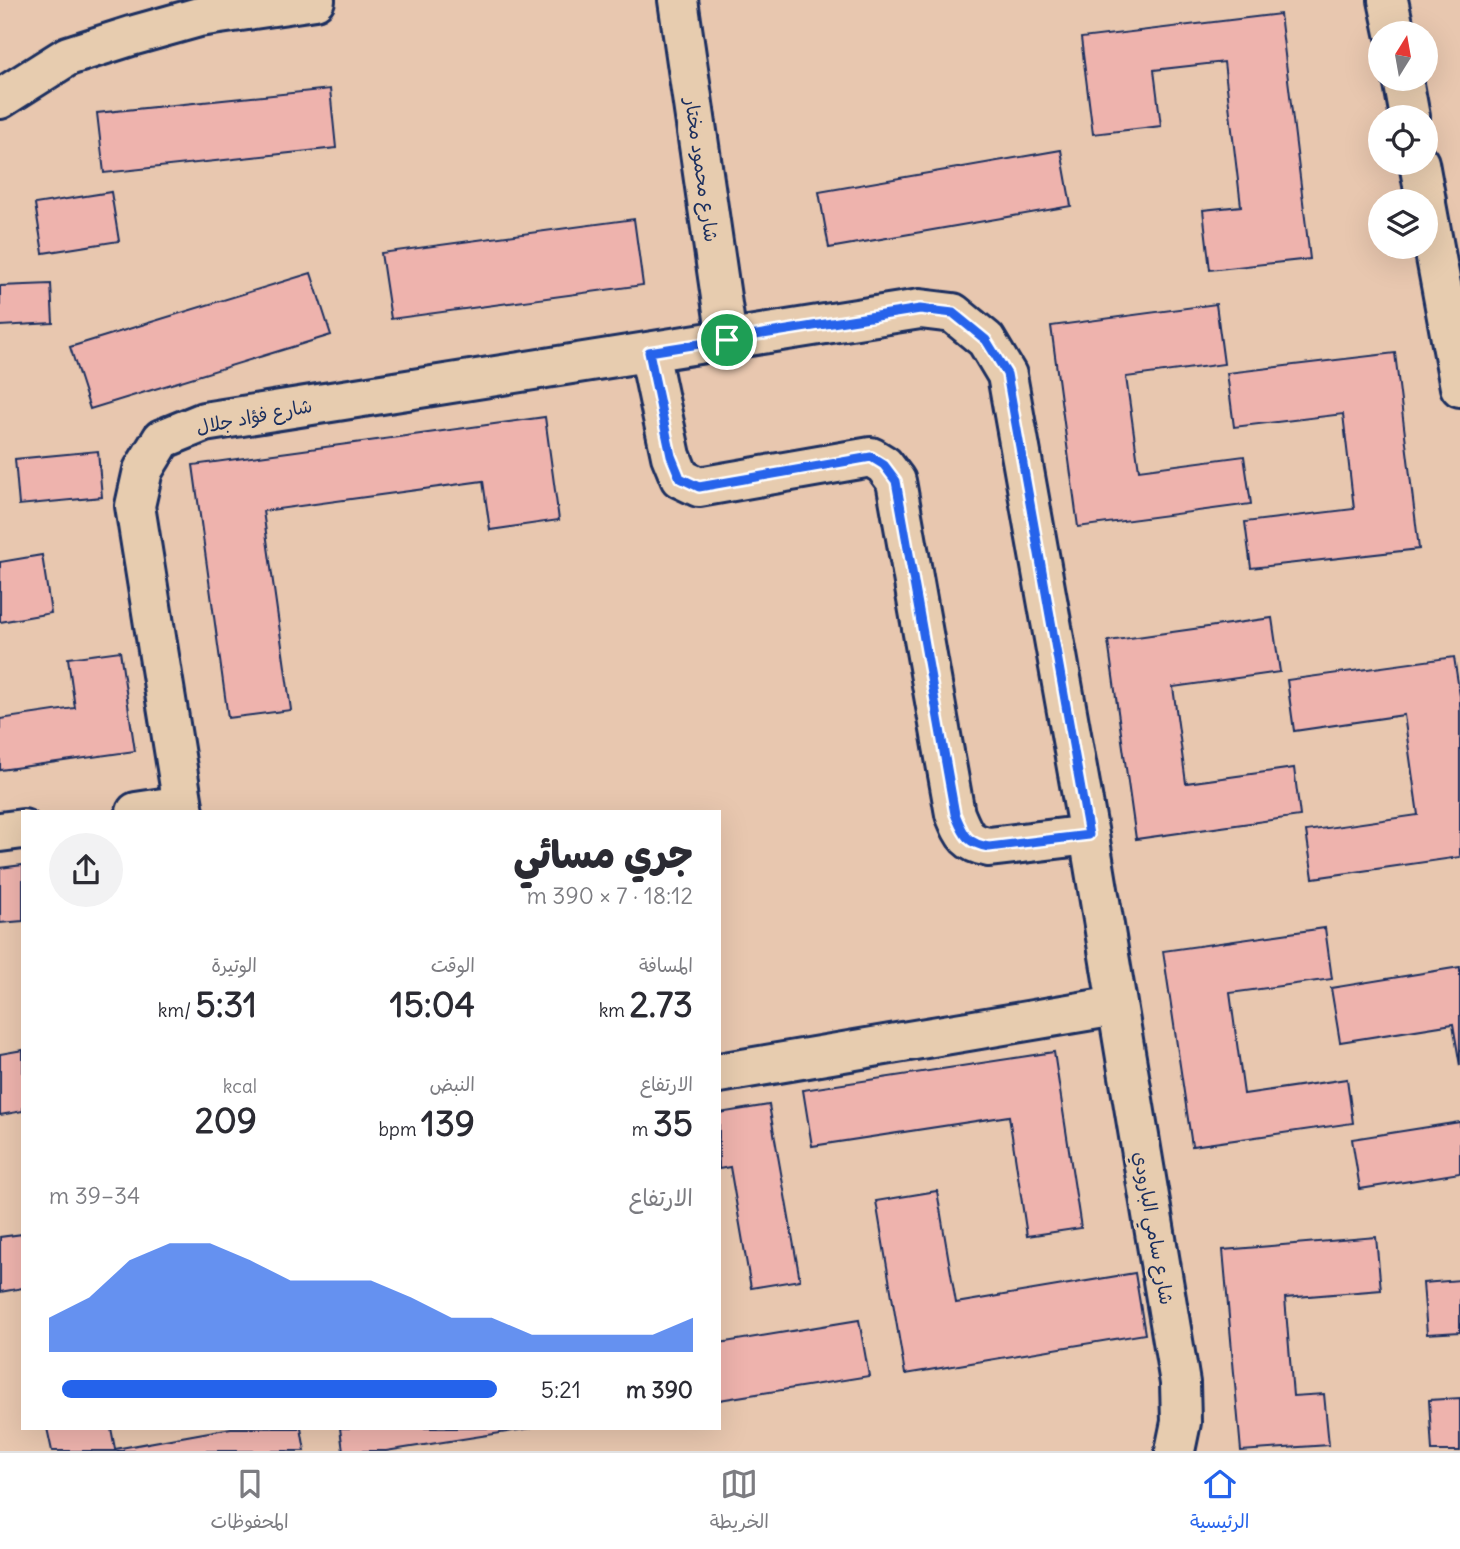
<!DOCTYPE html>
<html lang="ar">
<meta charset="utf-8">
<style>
body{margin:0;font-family:Delius,"Playpen Sans Arabic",sans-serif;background:#f2f2f3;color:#2b2b33;direction:rtl;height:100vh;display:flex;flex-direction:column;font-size:26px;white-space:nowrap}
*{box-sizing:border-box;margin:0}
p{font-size:23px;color:#7c7c81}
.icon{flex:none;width:38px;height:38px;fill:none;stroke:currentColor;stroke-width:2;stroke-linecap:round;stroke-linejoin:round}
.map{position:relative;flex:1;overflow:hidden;direction:ltr}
.panel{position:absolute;left:21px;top:810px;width:700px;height:620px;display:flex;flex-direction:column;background:#fff;border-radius:0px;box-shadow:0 7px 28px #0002;direction:rtl}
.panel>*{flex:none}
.needle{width:46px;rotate:11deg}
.controls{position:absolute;left:1368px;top:21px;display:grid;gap:14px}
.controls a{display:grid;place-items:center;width:70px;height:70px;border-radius:50%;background:#fff;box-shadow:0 7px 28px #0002;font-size:35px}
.pin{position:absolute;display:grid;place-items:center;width:60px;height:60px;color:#fff;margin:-30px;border:4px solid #fff;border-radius:50%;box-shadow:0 2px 7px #0007}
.round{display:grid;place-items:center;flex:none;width:74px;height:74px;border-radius:37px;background:#f2f2f3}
.summary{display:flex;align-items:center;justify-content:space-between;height:119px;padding:0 28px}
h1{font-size:38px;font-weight:800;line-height:52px}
.metrics{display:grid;grid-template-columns:repeat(3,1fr);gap:10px;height:119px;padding:7px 28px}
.metrics div{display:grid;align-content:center}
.metrics b{font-size:35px;font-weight:800}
.metrics small{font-size:19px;font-weight:400}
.metrics p{font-size:19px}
.chart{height:196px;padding:14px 28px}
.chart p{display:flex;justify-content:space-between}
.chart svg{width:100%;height:126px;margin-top:7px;fill:#2563eb;opacity:.7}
ul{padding:0 28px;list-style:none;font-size:23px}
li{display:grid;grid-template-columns:112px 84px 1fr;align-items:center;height:52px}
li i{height:18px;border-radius:9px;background:#2563eb}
.tabs{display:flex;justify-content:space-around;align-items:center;height:98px;border-top:2px solid #e1e1e2;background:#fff;font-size:19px;color:#7c7c81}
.tabs a{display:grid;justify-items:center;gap:4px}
.tabs .current{color:#2563eb}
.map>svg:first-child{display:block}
</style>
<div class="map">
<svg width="1460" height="1451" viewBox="0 0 1460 1451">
<rect width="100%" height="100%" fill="#e8c7af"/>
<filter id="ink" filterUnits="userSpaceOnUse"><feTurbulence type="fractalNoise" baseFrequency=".0143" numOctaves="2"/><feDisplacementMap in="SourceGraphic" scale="14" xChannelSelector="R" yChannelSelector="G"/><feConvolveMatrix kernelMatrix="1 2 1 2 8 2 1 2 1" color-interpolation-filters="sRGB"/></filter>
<g filter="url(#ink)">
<path fill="#eeb3ad" stroke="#1b2f5e" stroke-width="2" d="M1280,14L1310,259L1210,270L1203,210L1241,206L1224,62L1154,70L1161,126L1093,134L1081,38Z
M330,89L336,148L104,173L97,113Z
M1061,150L1071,206L829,248L819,192Z
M111,192L119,241L43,253L35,204Z
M634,219L643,285L391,319L381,253Z
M311,273L331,335L90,409L70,347Z
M51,284L53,323L0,326V286Z
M1216,304L1224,364L1126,377L1139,470L1244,456L1251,504L1078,527L1051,326Z
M1395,353L1419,549L1251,568L1245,522L1354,509L1343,414L1234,427L1227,373Z
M545,417L559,520L490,530L483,481L263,511L291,710L228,718L193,465Z
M98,451L102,497L19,505L15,459Z
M42,555L51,613L0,622V562Z
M1272,618L1280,672L1173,687L1186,783L1294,768L1300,816L1136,839L1108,641Z
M120,651L135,751L0,770V719L75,708L68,658Z
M1454,657L1460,696V857L1313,878L1306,831L1418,815L1404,715L1294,731L1287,680Z
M23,865V921L0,923V868Z
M1325,928L1332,979L1230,993L1244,1094L1347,1079L1353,1123L1192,1146L1163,951Z
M1460,967V1066L1453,1024L1340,1042L1331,988Z
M23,1050V1111L0,1115V1054Z
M1054,1052L1081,1228L1027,1236L1009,1116L812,1146L803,1090Z
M769,1105L800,1280L751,1288L730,1167L719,1169V1113Z
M1460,1122V1173L1360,1189L1352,1139Z
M937,1191L956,1303L1135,1273L1145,1334L905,1374L876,1201Z
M23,1234V1288L0,1292V1237Z
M1376,1237L1381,1290L1285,1298L1293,1396L1324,1394L1329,1445L1241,1451L1223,1250Z
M1460,1280V1332L1427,1334L1423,1283Z
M859,1320L869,1376L719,1400V1343Z
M1460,1398V1451H1432L1429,1400Z
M47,1428H111L115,1449L231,1428H301L305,1451H52Z
M340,1428H532L386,1451H343Z"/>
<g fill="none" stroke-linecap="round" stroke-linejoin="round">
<defs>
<path id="minor" d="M678,0L727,339
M1388,0L1395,33
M1403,79L1410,117
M0,99L68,56L131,36L199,17L315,0
M1419,163L1426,201
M1426,204L1460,387
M649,352L671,456L680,478L699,487L871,457L884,465L896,481L955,814C964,835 966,843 989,847L1089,835
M136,812L183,805
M184,812L135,506L143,470L162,439L204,422L920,309L953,313L986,340L1007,375L1089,835L1180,1383L1181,1422L1175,1451
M0,832L23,829
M719,1073L1116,1006"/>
</defs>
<use href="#minor" stroke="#1b2f5e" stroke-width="44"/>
<use href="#minor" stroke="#e7ccaf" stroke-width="38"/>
</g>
</g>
<g fill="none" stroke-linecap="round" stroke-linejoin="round" filter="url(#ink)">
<defs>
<path id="route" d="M920,309L953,313L986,340L1007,374L1089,835L989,847C966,843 964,835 955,814L896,481L884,465L871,457L699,487L680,478L671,456L649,352Z"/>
</defs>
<use href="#route" stroke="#fff" stroke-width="14"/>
<use href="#route" stroke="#2563eb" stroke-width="9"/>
</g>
<g text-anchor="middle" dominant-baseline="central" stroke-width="6" stroke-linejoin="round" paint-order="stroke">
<g font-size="19" fill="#1b2f5e" stroke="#e7ccaf">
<text transform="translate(702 170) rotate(82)">شارع محمود مختار</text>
<text transform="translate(254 416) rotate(-11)">شارع فؤاد جلال</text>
<text transform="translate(1154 1228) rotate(80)">شارع سامي البارودي</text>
</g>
</g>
</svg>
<div class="controls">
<a><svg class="needle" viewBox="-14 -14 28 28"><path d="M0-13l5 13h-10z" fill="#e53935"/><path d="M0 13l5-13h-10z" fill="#7c7c81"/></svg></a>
<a><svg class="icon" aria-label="locate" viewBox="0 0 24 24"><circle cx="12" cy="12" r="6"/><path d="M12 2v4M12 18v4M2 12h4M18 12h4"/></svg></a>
<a><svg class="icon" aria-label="layers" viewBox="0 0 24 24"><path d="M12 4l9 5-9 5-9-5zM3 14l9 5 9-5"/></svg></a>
</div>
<div class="pin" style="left:727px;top:340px;background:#1e9e55"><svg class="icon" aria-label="arrive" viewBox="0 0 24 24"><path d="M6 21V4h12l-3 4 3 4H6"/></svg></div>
<section class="panel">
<div class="summary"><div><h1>جري مسائي</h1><p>18:12 · 7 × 390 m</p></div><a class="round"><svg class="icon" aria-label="share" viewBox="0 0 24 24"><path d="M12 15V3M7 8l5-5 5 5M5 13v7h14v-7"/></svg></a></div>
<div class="metrics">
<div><p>المسافة</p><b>2.73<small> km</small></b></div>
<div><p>الوقت</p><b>15:04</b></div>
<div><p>الوتيرة</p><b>5:31<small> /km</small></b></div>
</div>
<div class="metrics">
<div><p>الارتفاع</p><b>35<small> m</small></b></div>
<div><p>النبض</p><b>139<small> bpm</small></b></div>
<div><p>kcal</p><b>209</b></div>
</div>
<div class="chart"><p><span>الارتفاع</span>34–39 m</p>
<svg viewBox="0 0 160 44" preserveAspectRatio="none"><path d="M0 44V32L10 25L20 12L30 6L40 6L50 12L60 19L70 19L80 19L90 25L100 32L110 32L120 38L130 38L140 38L150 38L160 32V44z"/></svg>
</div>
<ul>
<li><b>390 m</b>5:21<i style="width:97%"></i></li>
</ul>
</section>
</div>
<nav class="tabs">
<a class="current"><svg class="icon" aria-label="home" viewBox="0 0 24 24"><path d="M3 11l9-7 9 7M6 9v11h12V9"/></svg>الرئيسية</a>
<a><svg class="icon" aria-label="map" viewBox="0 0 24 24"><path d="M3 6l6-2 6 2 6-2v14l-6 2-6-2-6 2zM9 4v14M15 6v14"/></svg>الخريطة</a>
<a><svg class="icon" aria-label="saved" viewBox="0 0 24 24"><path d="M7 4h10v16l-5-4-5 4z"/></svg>المحفوظات</a>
</nav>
